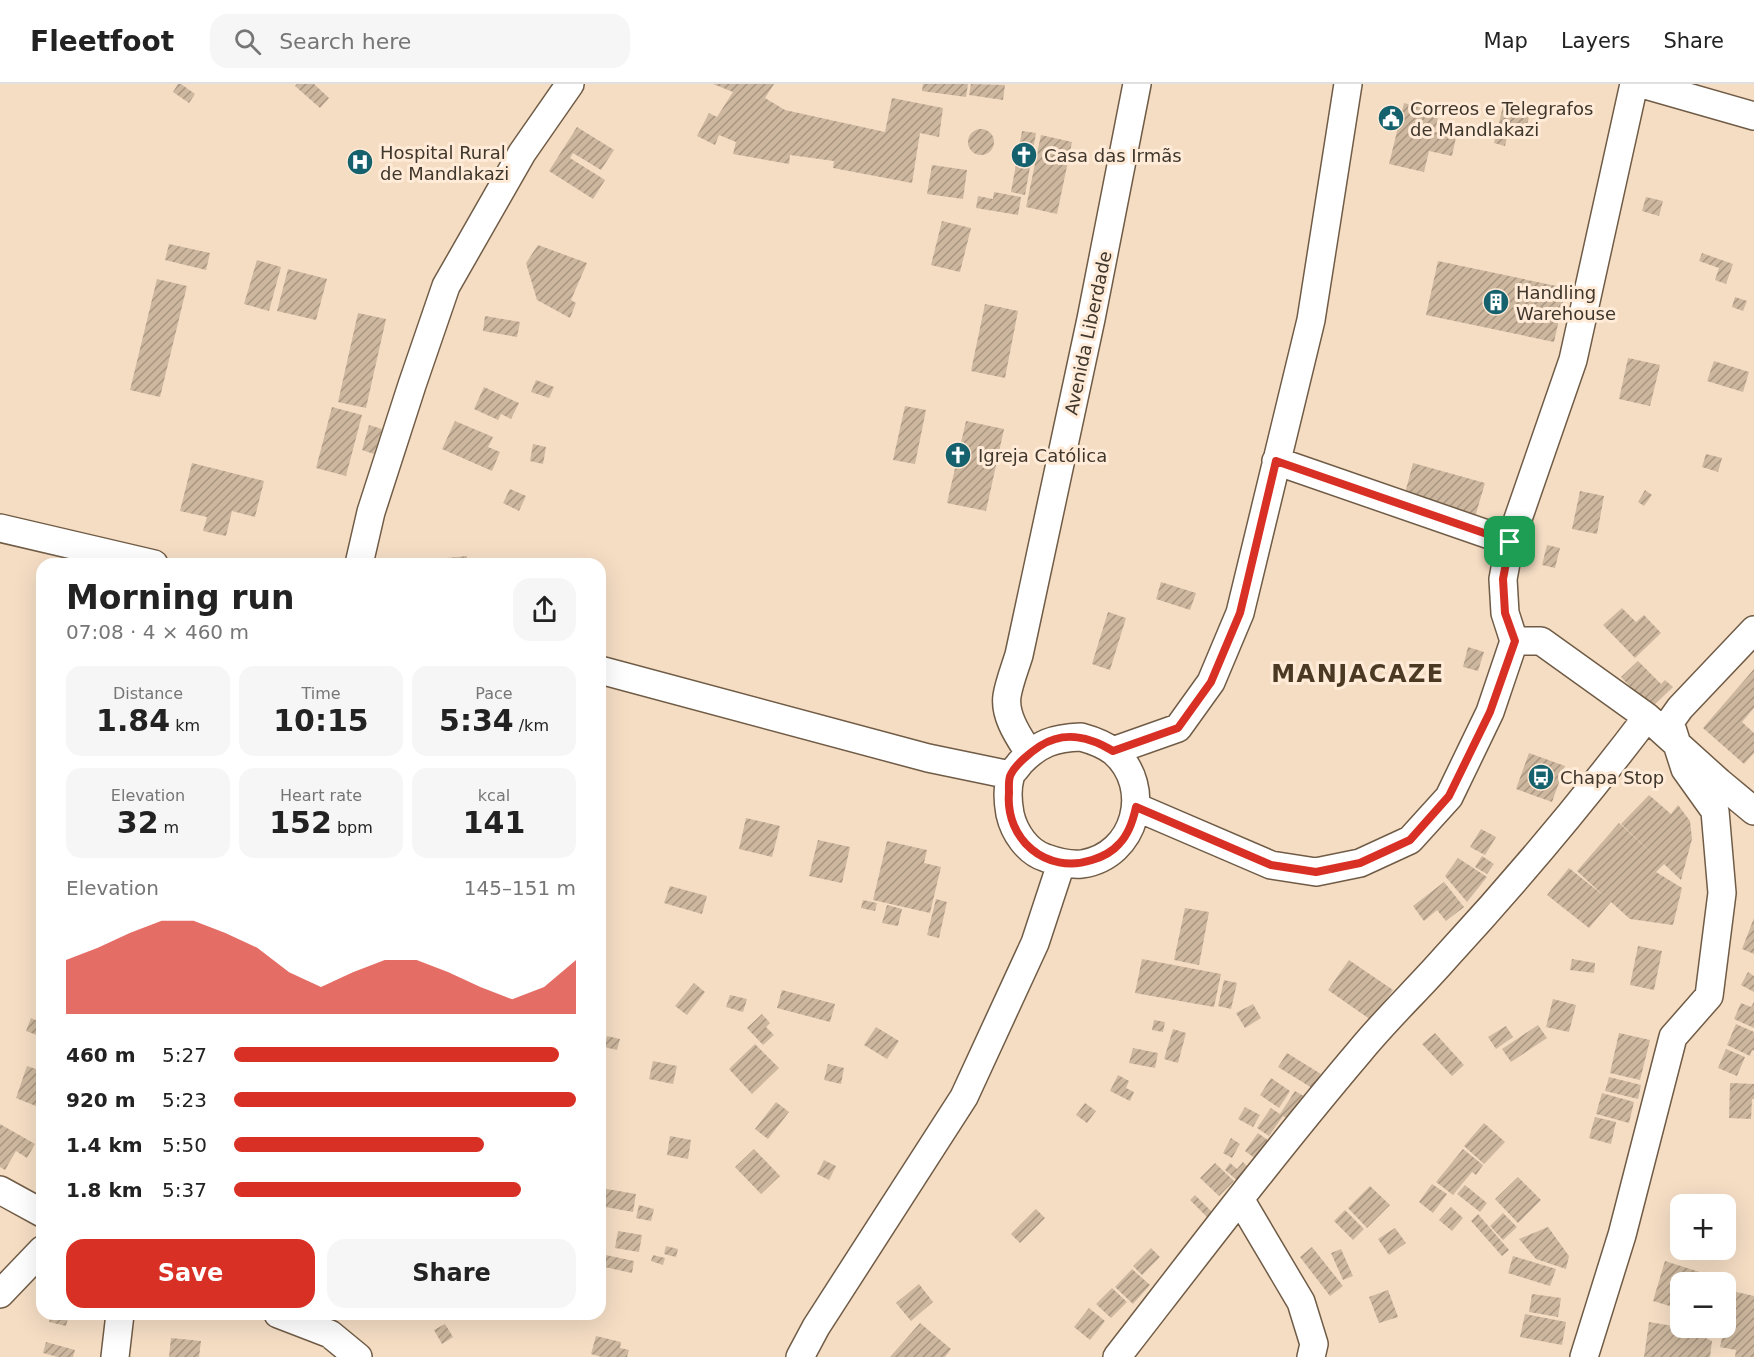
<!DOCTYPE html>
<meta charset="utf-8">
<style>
body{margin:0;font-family:"DejaVu Sans",sans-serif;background:#f6f6f6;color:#222;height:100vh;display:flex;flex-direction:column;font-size:22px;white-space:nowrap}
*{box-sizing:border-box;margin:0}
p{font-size:20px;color:#767676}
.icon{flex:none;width:33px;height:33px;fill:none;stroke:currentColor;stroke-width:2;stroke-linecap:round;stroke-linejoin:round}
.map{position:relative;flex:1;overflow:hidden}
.side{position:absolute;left:36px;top:474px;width:570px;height:762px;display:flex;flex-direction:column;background:#fff;border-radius:18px;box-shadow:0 6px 24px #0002}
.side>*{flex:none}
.buttons{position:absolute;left:1670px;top:1110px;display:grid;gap:12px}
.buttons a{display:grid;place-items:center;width:66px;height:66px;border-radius:12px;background:#fff;box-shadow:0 6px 24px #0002;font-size:30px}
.pin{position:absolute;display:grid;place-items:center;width:51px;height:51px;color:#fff;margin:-26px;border-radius:12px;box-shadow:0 3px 9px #0006}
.round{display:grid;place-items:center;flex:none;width:63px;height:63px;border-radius:18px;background:#f6f6f6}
.headline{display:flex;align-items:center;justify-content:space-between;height:102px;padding:0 30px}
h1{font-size:33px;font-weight:700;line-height:45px}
.stats{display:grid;grid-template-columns:repeat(3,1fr);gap:9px;height:102px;padding:6px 30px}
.stats div{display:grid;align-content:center;border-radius:15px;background:#f6f6f6;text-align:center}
.stats b{font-size:30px;font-weight:700}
.stats small{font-size:16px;font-weight:400}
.stats p{font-size:16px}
.chart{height:168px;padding:12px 30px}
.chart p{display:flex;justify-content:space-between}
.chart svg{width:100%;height:108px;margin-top:6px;fill:#d93025;opacity:.7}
.primary-button{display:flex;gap:12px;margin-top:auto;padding:12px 30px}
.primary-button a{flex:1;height:69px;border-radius:18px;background:#d93025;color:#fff;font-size:24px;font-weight:700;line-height:69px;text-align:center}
.primary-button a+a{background:#f6f6f6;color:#222}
ul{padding:0 30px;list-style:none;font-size:20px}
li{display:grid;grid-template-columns:96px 72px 1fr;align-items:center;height:45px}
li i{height:15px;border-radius:8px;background:#d93025}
header{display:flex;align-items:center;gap:36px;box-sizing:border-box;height:84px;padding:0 30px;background:#fff;border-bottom:2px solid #e0e0e0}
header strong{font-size:28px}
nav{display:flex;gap:33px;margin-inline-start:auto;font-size:21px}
.search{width:420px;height:54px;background:#f6f6f6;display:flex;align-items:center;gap:15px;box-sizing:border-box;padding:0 21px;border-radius:18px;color:#767676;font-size:22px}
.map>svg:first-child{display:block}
</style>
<header>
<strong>Fleetfoot</strong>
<div class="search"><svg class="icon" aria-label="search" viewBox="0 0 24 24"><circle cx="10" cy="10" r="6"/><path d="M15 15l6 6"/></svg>Search here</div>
<nav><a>Map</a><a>Layers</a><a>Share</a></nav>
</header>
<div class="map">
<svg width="1754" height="1273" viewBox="0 0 1754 1273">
<defs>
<pattern id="building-hatch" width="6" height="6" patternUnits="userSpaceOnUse" patternTransform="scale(1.5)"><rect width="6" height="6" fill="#cdb79e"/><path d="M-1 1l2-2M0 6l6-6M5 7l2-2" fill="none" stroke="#a89681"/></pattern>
</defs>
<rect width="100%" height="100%" fill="#f5ddc4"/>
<path fill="url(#building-hatch)" d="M178,0H181L195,10L189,19L173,8Z
M297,0H314L329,14L320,24L295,2Z
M713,0H774L765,14L785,26L885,48L892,14L943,24L939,53L920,49L912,99L833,84L834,77L790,71L789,80L733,70L736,58L719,51L715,61L697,52L709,29L717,33L733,8Z
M923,0H968L966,13L922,7Z
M971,0L1005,1L1003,16L969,11Z
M1404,19L1439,28L1435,48L1456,53L1452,72L1429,67L1424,88L1389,80Z
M1503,22L1530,29L1525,49L1509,45L1505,62L1494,59Z
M577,43L614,66L601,86L573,69L570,74L605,96L593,115L549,87Z
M968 58a13 13 0 1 1 26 0a13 13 0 1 1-26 0Z
M1022,47L1036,49L1025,111L1011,108Z
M1041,51L1072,58L1057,130L1026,123Z
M932,81L967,86L963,115L927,110Z
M994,108L1021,113L1018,131L976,124L978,112L993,115Z
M1646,113L1663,117L1659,132L1642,127Z
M942,137L971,144L960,188L931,181Z
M169,160L210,169L206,186L165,176Z
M538,161L587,179L571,216L576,219L570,234L537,216L526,179Z
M1702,169L1733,180L1726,200L1715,196L1719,184L1699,177Z
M257,176L281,183L269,227L244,220Z
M1438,177L1566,204L1554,258L1426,231Z
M288,185L327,195L316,236L277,227Z
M157,195L187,202L160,313L130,306Z
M1735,213L1747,217L1743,227L1732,223Z
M985,220L1018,227L1005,294L971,287Z
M358,229L386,235L366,324L338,318Z
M485,232L520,238L517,253L483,247Z
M1628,274L1660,281L1650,322L1619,315Z
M1714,277L1749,288L1743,308L1707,297Z
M536,296L554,303L549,314L531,308Z
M484,303L519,319L511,335L501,330L498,336L474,325Z
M905,322L926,326L915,380L893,376Z
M332,323L362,331L346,392L316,384Z
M455,337L493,353L488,363L500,368L492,387L442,365Z
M966,337L1004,345L986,427L947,419Z
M369,341L382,345L374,370L362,366Z
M533,360L546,363L543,380L530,377Z
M1706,370L1722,374L1718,388L1702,383Z
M192,379L264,397L255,433L232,427L226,452L203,447L207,433L180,427Z
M1413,379L1485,399L1475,433L1404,413Z
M510,405L526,412L519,427L503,419Z
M1645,406L1652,411L1644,422L1638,418Z
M1580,407L1604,412L1597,450L1572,445Z
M1547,461L1560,464L1555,484L1542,481Z
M467,472V480H428V476Z
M1161,498L1196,509L1190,526L1156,515Z
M1622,524L1636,538L1644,531L1661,549L1635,574L1603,541Z
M1108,528L1126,534L1110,586L1092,580Z
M1468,563L1484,568L1478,587L1463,583Z
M1638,577L1661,600L1665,596L1673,603L1651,624L1621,593Z
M1754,585V624L1742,638L1754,649V669L1744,680L1703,644Z
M1529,669L1565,682L1552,718L1516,705Z
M1649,711L1671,730L1678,721L1690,737L1692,755L1681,796L1664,780L1656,788L1682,804L1673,841L1630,835L1611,818L1589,844L1547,811L1569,784L1604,812L1577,787L1619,739L1658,775L1621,740Z
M746,734L780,742L772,773L739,765Z
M1481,745L1496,753L1485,771L1470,763Z
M818,756L850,763L842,799L809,792Z
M887,757L927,766L924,779L941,783L930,829L873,816Z
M1482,772L1494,780L1487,790L1475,783Z
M1458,774L1487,793L1467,818L1445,792Z
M1444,798L1464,823L1446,837L1437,826L1424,837L1413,822Z
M670,802L707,812L702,830L664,819Z
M936,815L947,818L939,854L927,851Z
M863,816L877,819L875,827L861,824Z
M887,821L902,825L898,842L882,839Z
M1185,824L1209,828L1199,881L1174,876Z
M1754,834V870L1742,865Z
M1638,862L1662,867L1654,906L1630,901Z
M1142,875L1221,890L1214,923L1135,909Z
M1572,875L1595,879L1594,889L1570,886Z
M1349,876L1393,906L1371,936L1328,906Z
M1748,888L1754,892V908L1741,901Z
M1224,896L1237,899L1231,925L1218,922Z
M694,899L705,908L687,931L675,922Z
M782,906L835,920L830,938L777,924Z
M730,911L747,915L743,928L726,923Z
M1553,915L1576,921L1569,948L1546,943Z
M1754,918V944L1734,935L1741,919L1751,923Z
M1253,920L1261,934L1245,944L1236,929Z
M762,930L770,939L766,943L774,951L763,961L747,944Z
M31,934L42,939V953L26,947Z
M1154,936L1165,938L1163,948L1152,946Z
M1736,940L1754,948V967L1752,966L1750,972L1727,961Z
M1538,941L1547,954L1511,978L1502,965Z
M1506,942L1513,953L1496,965L1488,953Z
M876,943L899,957L887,975L864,961Z
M1173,945L1186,949L1178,979L1164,975Z
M1435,949L1464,981L1452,992L1422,960Z
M1619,949L1650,956L1640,996L1610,989Z
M607,952L620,955L617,966L604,963Z
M755,960L779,984L752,1010L729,985Z
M1133,964L1158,969L1155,984L1129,979Z
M1726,965L1745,973L1737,992L1718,984Z
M1287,969L1321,990L1312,1004L1278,983Z
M653,977L677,982L673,1000L649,995Z
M828,980L844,984L841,1000L824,996Z
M27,982L42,987L41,1024L16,1014Z
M1118,991L1129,997L1126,1004L1134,1008L1130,1017L1110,1007Z
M1609,993L1641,1001L1638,1015L1605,1007Z
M1271,994L1290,1007L1279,1024L1260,1011Z
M1730,999L1754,1000V1015H1752L1751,1035L1729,1034Z
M1295,1007L1307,1014L1291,1037L1283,1032L1269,1052L1257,1044L1271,1024L1280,1030Z
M1602,1009L1634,1018L1629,1039L1596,1030Z
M776,1018L789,1028L768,1055L755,1045Z
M1085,1019L1096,1027L1087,1039L1076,1031Z
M1245,1023L1260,1031L1253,1043L1238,1035Z
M1595,1033L1616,1038L1611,1060L1589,1054Z
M1484,1039L1505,1058L1484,1080L1464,1062Z
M0,1040L35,1060L27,1074L16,1067L5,1086L0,1083Z
M1258,1049L1269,1057L1256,1075L1245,1067Z
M670,1052L691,1056L688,1075L667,1071Z
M1231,1054L1240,1060L1232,1074L1223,1069Z
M754,1065L780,1092L761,1110L735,1083Z
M1463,1065L1483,1081L1476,1091L1472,1088L1453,1111L1436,1098Z
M824,1076L836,1082L829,1096L817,1090Z
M1243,1078L1250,1085L1239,1098L1225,1086L1230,1079L1237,1085Z
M1215,1079L1234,1097L1219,1112L1200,1094Z
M1518,1093L1541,1116L1518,1139L1495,1115Z
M1432,1100L1447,1110L1433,1129L1419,1118Z
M1465,1101L1487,1119L1480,1128L1457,1110Z
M1370,1102L1390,1121L1367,1144L1348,1124Z
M601,1104L636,1110L633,1128L600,1122Z
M1195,1111L1212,1128L1207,1133L1190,1116Z
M639,1121L654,1125L651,1137L636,1134Z
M1451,1123L1463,1134L1452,1147L1439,1136Z
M1036,1125L1045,1134L1020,1159L1011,1150Z
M1345,1126L1364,1145L1353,1156L1334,1137Z
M1503,1129L1517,1143L1503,1156L1490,1142Z
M1478,1130L1509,1166L1502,1172L1471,1137Z
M1548,1143L1569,1172L1566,1185L1536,1175L1519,1155Z
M1395,1144L1406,1159L1389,1171L1378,1155Z
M618,1147L642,1151L639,1168L615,1164Z
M666,1162L678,1165L676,1173L664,1170Z
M1312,1163L1343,1202L1330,1212L1300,1173Z
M1151,1164L1160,1173L1142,1191L1133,1182Z
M1341,1165L1353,1192L1343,1196L1331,1169Z
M601,1170L634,1177L632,1189L600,1182Z
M653,1171L665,1174L663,1181L651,1177Z
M1513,1172L1556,1185L1550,1202L1508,1189Z
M1665,1177L1728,1197L1726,1206L1725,1198H1680V1225L1653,1217Z
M1132,1185L1150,1201L1133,1220L1115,1203Z
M919,1200L933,1218L911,1237L896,1219Z
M1112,1204L1127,1218L1111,1234L1096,1220Z
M1388,1206L1398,1233L1379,1239L1369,1213Z
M1732,1207L1754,1212V1273H1735L1736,1266L1720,1263Z
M1532,1210L1561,1214L1558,1233L1529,1228Z
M1089,1224L1105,1237L1090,1256L1074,1243Z
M51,1230H69L66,1242L49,1238Z
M1525,1230L1566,1238L1562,1261L1520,1253Z
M1649,1238L1685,1244L1712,1257L1710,1273H1644Z
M920,1239L951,1265L945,1273H890Z
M445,1240L453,1253L442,1260L434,1246Z
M596,1252L621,1258L620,1264L629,1266L627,1273H602L591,1270Z
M171,1254L201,1257L199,1273H169Z
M46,1258L75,1266L73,1273H58L43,1269Z"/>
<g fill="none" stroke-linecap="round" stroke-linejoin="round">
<defs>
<path id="minor" d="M1642,0L1754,32
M1276,377L1510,458
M0,444L154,480
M359,480L371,428L412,301L446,202L522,69L570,0
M1514,557L1505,529L1503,495L1510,458L1573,276L1634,0
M600,586L928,674L1010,691
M1081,653C1092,656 1104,660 1114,668C1154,703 1136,772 1082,780C1069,781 1057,778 1046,774C1027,768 1014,748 1010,730C1008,719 1007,705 1010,694C1011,688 1017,684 1020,679C1039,659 1054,654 1081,653Z
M1113,667L1178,644L1211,598L1240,529L1311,236L1348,0
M1029,669C1019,653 1004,632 1007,612C1009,599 1015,584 1019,571L1091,235L1137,0
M1136,723L1271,781L1316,788L1360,779L1410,756L1449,713L1490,628L1514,557H1541L1647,633L1719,698L1754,727
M0,1106L42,1129
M1240,1115L1301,1218L1314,1260L1311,1273
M0,1210L42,1166
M278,1230L330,1250L358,1273
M115,1273L120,1230
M800,1273L816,1243L964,1013L1035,859L1061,780
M1117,1273C1197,1170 1276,1066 1360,967C1387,934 1418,905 1446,873C1517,796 1584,716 1647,633
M1584,1273L1622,1151L1673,953L1709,912L1722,809L1715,727L1685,685L1670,638L1680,624L1754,546"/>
</defs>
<use href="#minor" stroke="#705c46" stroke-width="30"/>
<use href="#minor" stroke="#fff" stroke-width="27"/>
</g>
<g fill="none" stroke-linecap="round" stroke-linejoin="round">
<defs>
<path id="route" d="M1276,377L1510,458L1503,495L1505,529L1515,557L1490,628L1449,712L1410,756L1360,779L1316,788L1271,781L1136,723C1133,737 1129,750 1119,760C1112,768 1102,773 1092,776C1046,791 1005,755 1009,709C1009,703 1008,695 1011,690C1016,680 1031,668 1040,662C1065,646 1090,653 1113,667L1178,644L1211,598L1240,529Z"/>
</defs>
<use href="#route" stroke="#fff" stroke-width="12"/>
<use href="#route" stroke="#d93025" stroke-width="8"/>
</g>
<defs>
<symbol id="civic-disc" viewBox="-11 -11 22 22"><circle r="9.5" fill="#15616d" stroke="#ffebd7"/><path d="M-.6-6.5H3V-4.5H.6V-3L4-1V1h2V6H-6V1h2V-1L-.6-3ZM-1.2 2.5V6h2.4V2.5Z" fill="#fff"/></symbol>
<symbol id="church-disc" viewBox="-11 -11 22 22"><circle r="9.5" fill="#15616d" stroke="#ffebd7"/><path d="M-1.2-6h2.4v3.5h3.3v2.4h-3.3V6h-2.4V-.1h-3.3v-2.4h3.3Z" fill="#fff"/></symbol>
<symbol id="hospital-disc" viewBox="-11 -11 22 22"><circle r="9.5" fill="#15616d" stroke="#ffebd7"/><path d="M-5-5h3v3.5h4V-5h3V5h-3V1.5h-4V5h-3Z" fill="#fff"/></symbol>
<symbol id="building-disc" viewBox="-11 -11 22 22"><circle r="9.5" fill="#15616d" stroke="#ffebd7"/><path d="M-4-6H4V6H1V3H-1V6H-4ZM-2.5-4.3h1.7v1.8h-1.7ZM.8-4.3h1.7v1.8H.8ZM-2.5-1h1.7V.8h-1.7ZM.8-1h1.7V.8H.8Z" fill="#fff"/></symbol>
<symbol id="bus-disc" viewBox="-11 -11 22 22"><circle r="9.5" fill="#15616d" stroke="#ffebd7"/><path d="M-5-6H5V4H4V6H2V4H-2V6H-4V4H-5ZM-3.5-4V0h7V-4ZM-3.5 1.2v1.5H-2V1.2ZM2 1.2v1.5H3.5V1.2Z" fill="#fff"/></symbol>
</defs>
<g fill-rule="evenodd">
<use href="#civic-disc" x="1376" y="19" width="30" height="30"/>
<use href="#church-disc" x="1009" y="56" width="30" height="30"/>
<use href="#hospital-disc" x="345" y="63" width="30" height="30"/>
<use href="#building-disc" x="1481" y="203" width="30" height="30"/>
<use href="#church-disc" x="943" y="356" width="30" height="30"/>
<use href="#bus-disc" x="1526" y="678" width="30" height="30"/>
</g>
<g text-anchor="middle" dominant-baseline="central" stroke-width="6" stroke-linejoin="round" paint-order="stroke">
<g font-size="18" fill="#3f362c" stroke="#ffebd7" text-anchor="start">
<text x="1410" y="24">Correos e Telegrafos<tspan x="1410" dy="21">de Mandlakazi</tspan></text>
<text x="380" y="68">Hospital Rural<tspan x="380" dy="21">de Mandlakazi</tspan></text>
<text x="1044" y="71">Casa das Irmãs</text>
<text x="1516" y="208">Handling<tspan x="1516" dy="21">Warehouse</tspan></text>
<text x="978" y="371">Igreja Católica</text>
<text x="1560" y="693">Chapa Stop</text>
</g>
<g font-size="18" fill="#3f362c" stroke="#ffebd7">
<text transform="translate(1088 249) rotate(-78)">Avenida Liberdade</text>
</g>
<g font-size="24" font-weight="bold" letter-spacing="1.5" fill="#4b3924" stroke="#ffebd7">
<text x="1358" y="590">MANJACAZE</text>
</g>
</g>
</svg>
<div class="buttons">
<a>+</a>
<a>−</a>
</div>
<div class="pin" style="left:1510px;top:458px;background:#1e9e55"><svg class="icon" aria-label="arrive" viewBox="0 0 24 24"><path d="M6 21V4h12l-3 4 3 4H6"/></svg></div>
<section class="side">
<div class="headline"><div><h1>Morning run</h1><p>07:08 · 4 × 460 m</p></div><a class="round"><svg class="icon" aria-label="share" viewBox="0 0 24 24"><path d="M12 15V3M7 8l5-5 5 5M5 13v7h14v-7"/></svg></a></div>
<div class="stats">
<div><p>Distance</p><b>1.84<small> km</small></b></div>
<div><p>Time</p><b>10:15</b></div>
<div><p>Pace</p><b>5:34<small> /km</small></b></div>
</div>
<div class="stats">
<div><p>Elevation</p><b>32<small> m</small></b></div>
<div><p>Heart rate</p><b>152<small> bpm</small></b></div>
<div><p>kcal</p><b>141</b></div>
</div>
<div class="chart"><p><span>Elevation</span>145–151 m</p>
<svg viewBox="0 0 160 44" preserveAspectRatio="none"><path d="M0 44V22L10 17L20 11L30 6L40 6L50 11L60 17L70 27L80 33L90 27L100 22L110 22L120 27L130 33L140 38L150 33L160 22V44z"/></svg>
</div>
<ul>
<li><b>460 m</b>5:27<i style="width:95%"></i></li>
<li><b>920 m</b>5:23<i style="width:100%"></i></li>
<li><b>1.4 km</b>5:50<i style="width:73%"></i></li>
<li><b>1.8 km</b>5:37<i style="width:84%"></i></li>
</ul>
<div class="primary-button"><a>Save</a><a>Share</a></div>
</section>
</div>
